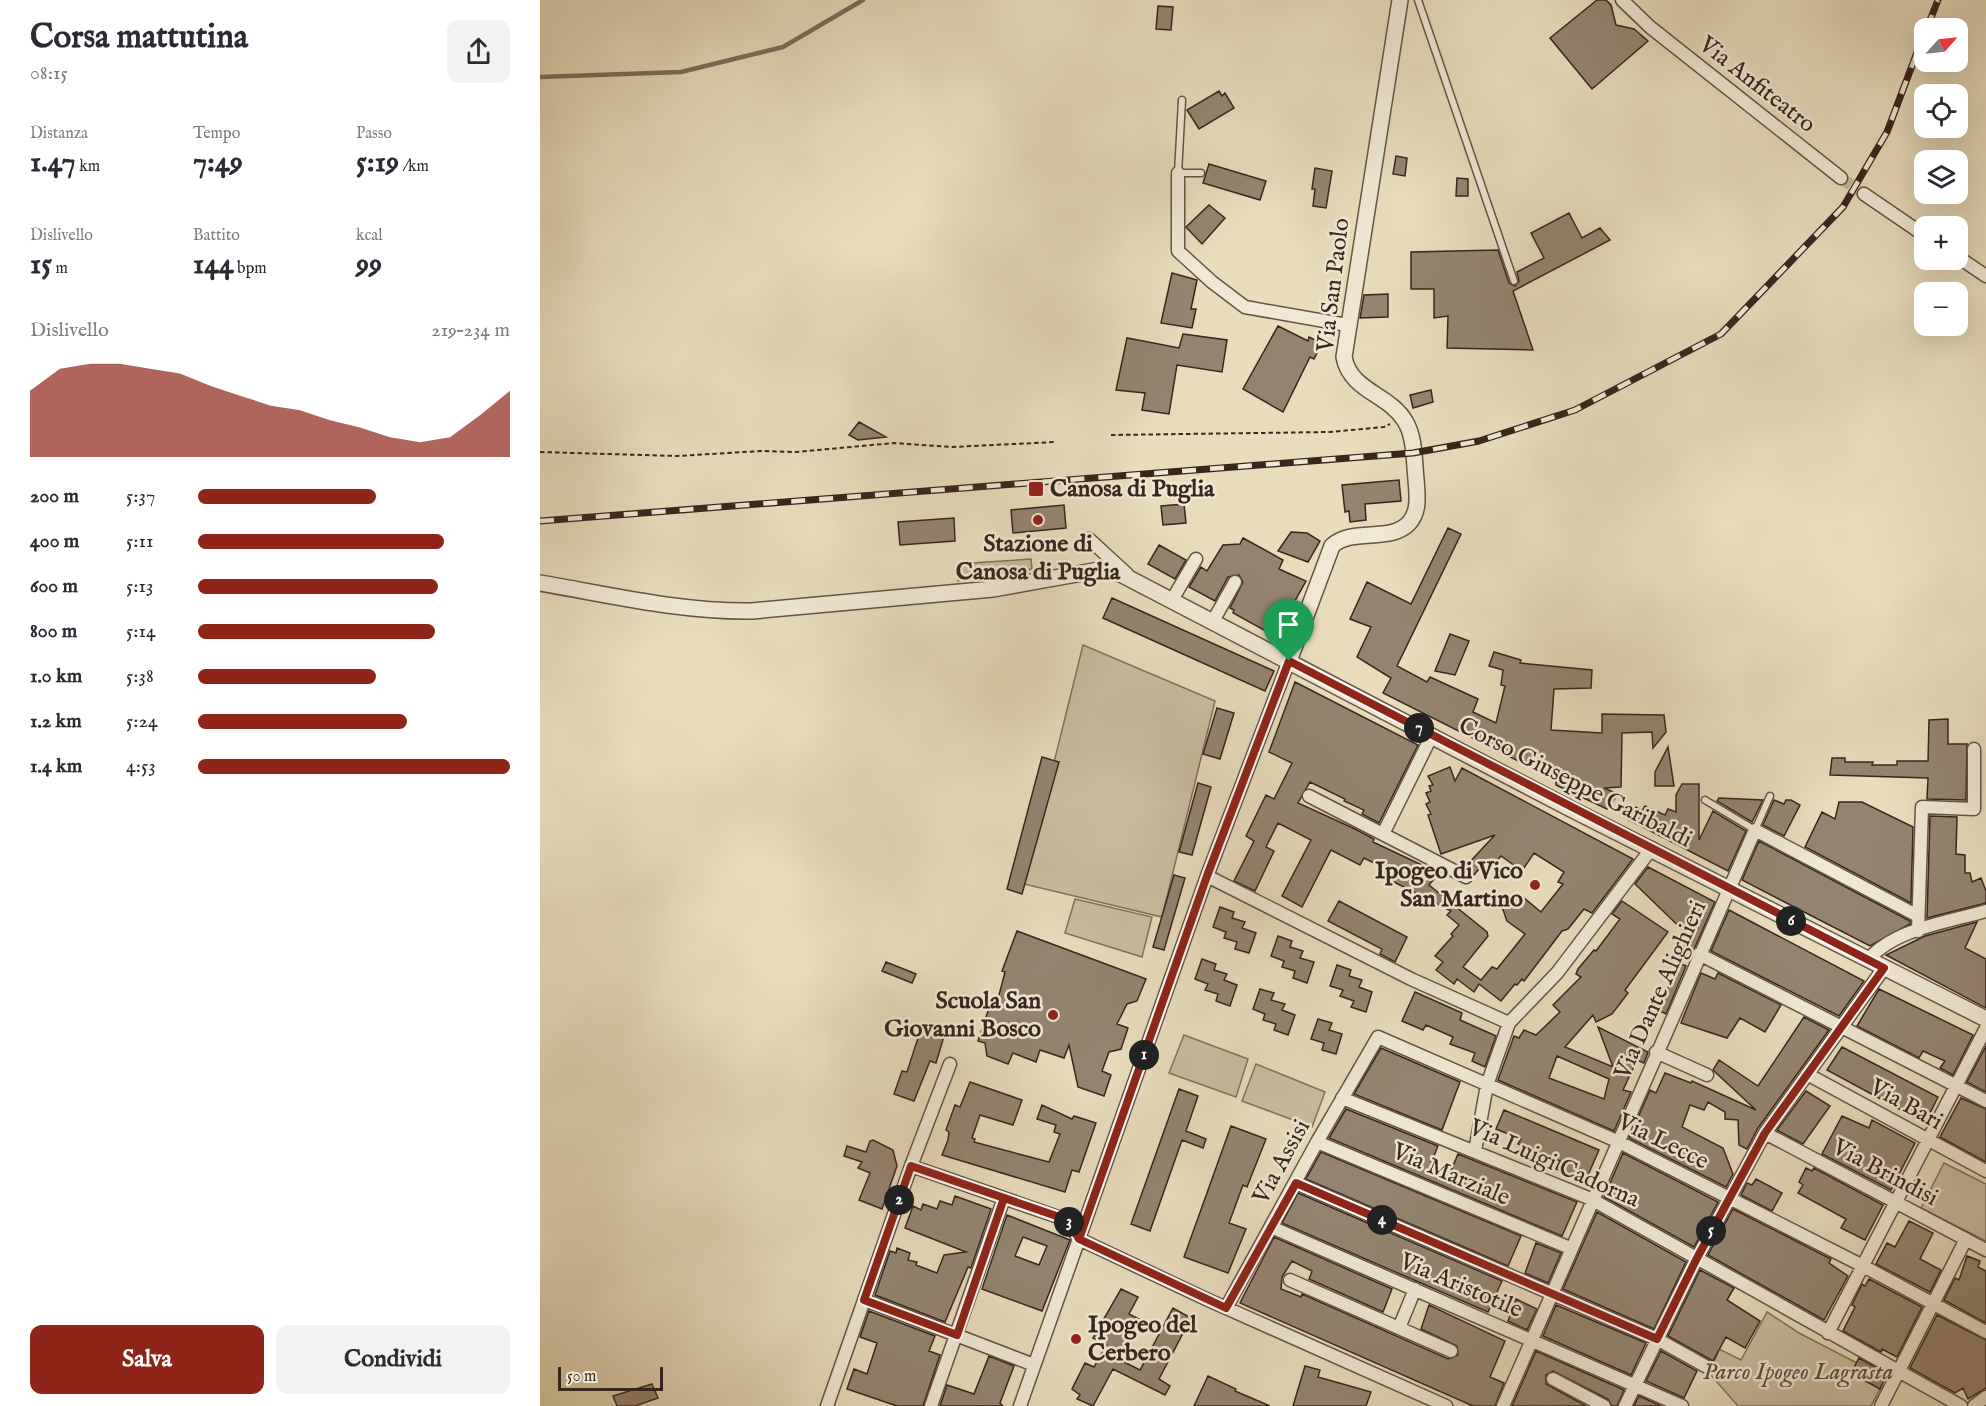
<!DOCTYPE html>
<html lang="it">
<meta charset="utf-8">
<style>
body{margin:0;font-family:"IM FELL English",serif;background:#f2f2f3;color:#2b2b33;height:100vh;display:flex;flex-direction:column;font-size:22px;white-space:nowrap}
*{box-sizing:border-box;margin:0}
p{font-size:20px;color:#7c7c81}
.icon{flex:none;width:33px;height:33px;fill:none;stroke:currentColor;stroke-width:2;stroke-linecap:round;stroke-linejoin:round}
.map{position:relative;flex:1;overflow:hidden}
.details{display:flex;flex-direction:column;background:#fff;width:540px}
.details>*{flex:none}
.needle{width:39px;rotate:63deg}
.tools{position:absolute;left:1374px;top:18px;display:grid;gap:12px}
.tools a{display:grid;place-items:center;width:54px;height:54px;border-radius:12px;background:#fff;box-shadow:0 6px 24px #0002;font-size:30px}
.scale{position:absolute;left:18px;bottom:15px;width:105px;box-sizing:border-box;padding-left:6px;border:3px solid #38251c;border-top:0;font-size:16px;line-height:21px;white-space:nowrap;color:#38251c;-webkit-text-stroke:4px #f0e8d3;paint-order:stroke}
.pin{position:absolute;display:grid;place-items:center;width:51px;height:51px;color:#fff;margin:-62px -26px;border-radius:50% 50% 50% 0;rotate:-45deg;box-shadow:0 0 6px #0007}
.pin .icon{rotate:45deg}
.km{position:absolute;width:30px;height:30px;margin:-15px;border-radius:50%;background:#222;color:#fff;font-size:16px;line-height:30px;text-align:center}
.round{display:grid;place-items:center;flex:none;width:63px;height:63px;border-radius:12px;background:#f2f2f3}
.overview{display:flex;align-items:center;justify-content:space-between;height:102px;padding:0 30px}
h1{font-size:33px;font-weight:800;line-height:45px}
.figures{display:grid;grid-template-columns:repeat(3,1fr);gap:9px;height:102px;padding:6px 30px}
.figures div{display:grid;align-content:center}
.figures b{font-size:30px;font-weight:800}
.figures small{font-size:16px;font-weight:400}
.figures p{font-size:16px}
.chart{height:168px;padding:12px 30px}
.chart p{display:flex;justify-content:space-between}
.chart svg{width:100%;height:108px;margin-top:6px;fill:#8f2418;opacity:.7}
.action{display:flex;gap:12px;margin-top:auto;padding:12px 30px}
.action a{flex:1;height:69px;border-radius:12px;background:#8f2418;color:#fff;font-size:24px;font-weight:800;line-height:69px;text-align:center}
.action a+a{background:#f2f2f3;color:#2b2b33}
ul{padding:0 30px;list-style:none;font-size:20px}
li{display:grid;grid-template-columns:96px 72px 1fr;align-items:center;height:45px}
li i{height:15px;border-radius:8px;background:#8f2418}
main{display:flex;flex:1;min-height:0}
.map>svg:first-child{display:block}
</style>
<main>
<section class="details">
<div class="overview"><div><h1>Corsa mattutina</h1><p>08:15</p></div><a class="round"><svg class="icon" aria-label="share" viewBox="0 0 24 24"><path d="M12 15V3M7 8l5-5 5 5M5 13v7h14v-7"/></svg></a></div>
<div class="figures">
<div><p>Distanza</p><b>1.47<small> km</small></b></div>
<div><p>Tempo</p><b>7:49</b></div>
<div><p>Passo</p><b>5:19<small> /km</small></b></div>
</div>
<div class="figures">
<div><p>Dislivello</p><b>15<small> m</small></b></div>
<div><p>Battito</p><b>144<small> bpm</small></b></div>
<div><p>kcal</p><b>99</b></div>
</div>
<div class="chart"><p><span>Dislivello</span>219–234 m</p>
<svg viewBox="0 0 160 44" preserveAspectRatio="none"><path d="M0 44V17L10 8L20 6L30 6L40 8L50 10L60 15L70 19L80 23L90 25L100 29L110 32L120 36L130 38L140 36L150 27L160 17V44z"/></svg>
</div>
<ul>
<li><b>200 m</b>5:37<i style="width:57%"></i></li>
<li><b>400 m</b>5:11<i style="width:79%"></i></li>
<li><b>600 m</b>5:13<i style="width:77%"></i></li>
<li><b>800 m</b>5:14<i style="width:76%"></i></li>
<li><b>1.0 km</b>5:38<i style="width:57%"></i></li>
<li><b>1.2 km</b>5:24<i style="width:67%"></i></li>
<li><b>1.4 km</b>4:53<i style="width:100%"></i></li>
</ul>
<div class="action"><a>Salva</a><a>Condividi</a></div>
</section>
<div class="map">
<svg width="1446" height="1406" viewBox="0 0 1446 1406">
<rect width="100%" height="100%" fill="#e8dcbb"/>
<filter id="stains"><feTurbulence type="fractalNoise" baseFrequency=".00333" numOctaves="4"/><feColorMatrix values="0 0 0 0 .2 0 0 0 0 .09 0 0 0 0 .02 0 0 0 .5 -.17"/></filter>
<radialGradient id="worn" r=".72"><stop offset=".6" stop-color="#630" stop-opacity="0"/><stop offset="1" stop-color="#630" stop-opacity=".3"/></radialGradient>
<path fill="#cabda0" stroke="#81715e" stroke-width="1.5" d="M491,559L492,569L418,581L417,564Z
M543,645L675,701L622,917L484,884Z
M535,899L612,917L602,957L525,933Z
M644,1035L708,1059L696,1097L629,1073Z
M716,1064L785,1092L772,1127L702,1101Z
M1404,1163L1446,1184V1241L1381,1208Z
M1227,1312L1259,1333L1317,1363L1311,1373L1340,1389L1331,1406H1198L1170,1374L1179,1349L1201,1360Z"/>
<g fill="none" stroke-linecap="round" stroke-linejoin="round">
<path stroke="#7e6e5b" stroke-width="4.5" d="M0,77L141,72L243,47L323,0"/>
</g>
<path fill="#94846f" stroke="#38251c" stroke-width="1.5" fill-rule="evenodd" d="M1057,0H1066L1071,5L1076,25L1094,29L1108,41L1052,89L1010,38Z
M618,6L633,7L631,30L616,29Z
M679,91L682,96L685,93L694,108L659,129L647,110Z
M856,156L867,158L865,176L853,174Z
M669,164L726,181L720,200L663,183Z
M775,168L792,171L786,208L773,206L775,189H772Z
M917,178L928,179V196H916Z
M669,205L685,218L662,244L646,227Z
M1029,213L1042,238L1060,228L1070,240L973,291L993,350L907,348L908,316L894,318V289H871V252L958,250L969,283L975,286L979,281L977,272L1004,258L991,233Z
M632,273L657,280L651,309H656L652,328L621,323Z
M848,294V317L820,318L824,295Z
M738,326L768,341L769,337L782,343L774,359L770,357L743,412L703,389Z
M643,334L687,340L682,372L637,365L629,414L602,410L605,393L576,390L587,338L639,348Z
M891,390L893,402L873,408L870,395Z
M319,422L346,437L318,440L309,435Z
M859,480L861,501L825,504L826,520L810,522L809,511L805,512L802,485Z
M644,504L646,523L623,525L621,506Z
M524,505L526,528L473,533L471,510Z
M414,518L415,541L360,545L358,522Z
M908,528L921,534L857,666L887,682L890,677L938,699L933,712L956,723L965,686L961,685L963,670L949,666L954,652L981,660L980,663L1052,670L1051,688L1014,689L1011,730L1062,733V714L1124,715L1126,732L1113,748L1112,732L1082,733L1081,787L1064,788L1078,794L1067,809L1016,785V780L843,693L851,678L817,657L831,627L810,619L827,582L871,604Z
M751,532L767,533L780,541L768,562L738,551Z
M703,538L743,560L739,569L766,581L746,617L751,619L741,636L735,632L733,635L693,613L694,610L690,608L703,582L699,575L688,577L675,601L649,587L661,567L667,571L683,545L700,544Z
M619,545L646,560L635,579L608,564Z
M572,598L734,671L725,691L563,618Z
M910,634L929,641L915,675L895,671Z
M755,682L878,745L839,823L822,814L824,810L804,801L805,799L770,782L758,803L815,829L834,839L833,842L899,873L889,885L947,932L948,936L923,967L941,980L952,967L957,969L985,934L967,921L962,907L969,898L972,900L975,895L982,900L984,898L1001,912L1023,884L1018,882L1024,872L994,853L982,871L961,856L948,872L944,863L934,875L925,867L955,835L901,854L888,815L891,814L886,804L890,802L886,793L891,791L889,786L893,785L888,776L910,767L915,781L922,768L1093,859L1052,913L1044,909L1028,929L1022,931L984,981L982,979L977,985L975,984L961,1001L939,984L934,992L917,979L914,984L896,970L903,962L895,956L913,936L911,934L919,925L907,915L911,911L842,876L846,869L824,858L820,865L791,850L762,907L742,896L771,840L738,823L726,847L734,851L715,891L694,881L714,841L706,836L726,795L734,799L752,763L729,752Z
M677,708L694,713L680,759L663,754Z
M1408,719V744H1427L1426,800L1387,799L1388,778L1290,775L1292,758H1305V762H1333L1332,765H1357V761H1388L1389,720Z
M1128,747L1134,786H1115V772Z
M502,757L519,762L482,894L467,889Z
M658,783L671,787L652,855L639,852Z
M1142,784H1159V840L1173,811L1206,831L1188,871L1089,820L1096,807L1102,811L1105,806L1125,815L1128,809L1136,812V795Z
M1179,798L1223,800L1212,822L1177,801Z
M1234,800L1244,804L1246,800H1251L1260,805L1244,836L1223,825Z
M1299,802H1322L1373,827L1371,903L1265,847L1282,812L1295,819Z
M1390,816L1417,817L1416,854L1425,855V873H1430L1432,882L1441,878L1446,891V903L1387,918Z
M1219,841L1370,921V924L1330,946L1202,880Z
M1108,867L1175,902L1151,956L1141,950L1151,938L1095,884Z
M634,875L645,878L624,950L613,947Z
M799,901L867,937L855,962L840,954L842,949L788,921Z
M1082,901L1128,932L1085,990L1088,993L1072,1014L1056,1022L1053,1015L1025,1047L1073,1067L1058,1027L1108,1052L1104,1063L1097,1060L1083,1090L1091,1092L1074,1131L958,1080L974,1036L979,1038L984,1030L996,1035L1020,1012L1013,1005L1041,977L1036,974L1038,969L1054,950L1056,951L1080,919L1072,914ZM1017,1056L1069,1079L1064,1099L1009,1078Z
M680,907L694,912L692,918L705,922L702,928L716,933L709,953L695,949L697,942L684,938L686,932L673,927Z
M1189,910L1324,981L1299,1016L1171,951Z
M1437,922L1425,948L1446,959V1008L1346,955L1385,936Z
M477,931L606,979L597,1001L587,1004L577,1024L588,1028L581,1049L569,1052L562,1071L571,1075L564,1096L538,1087L529,1045L524,1058L500,1050L496,1062L473,1053L468,1064L447,1056L445,1043L438,1041L449,1008L459,995L465,972L462,971Z
M738,936L752,941L750,947L763,951L760,958L774,962L767,983L753,978L755,971L742,967L744,961L731,956Z
M662,959L676,964L674,970L687,974L684,980L697,985L690,1006L676,1001L678,994L665,990L668,984L655,979Z
M346,962L376,974L372,983L342,971Z
M1139,963L1146,966L1126,1014L1118,1010Z
M797,965L811,970L809,976L822,980L819,987L832,992L826,1012L811,1007L814,1001L800,996L803,990L790,986Z
M1161,973L1175,979L1178,973L1241,1005L1225,1032L1200,1018L1187,1038L1141,1023Z
M720,989L734,993L731,1000L745,1004L742,1010L755,1015L748,1035L734,1030L736,1024L723,1020L725,1014L713,1009Z
M1339,989L1433,1035L1413,1075L1400,1068L1405,1061L1383,1051L1379,1058L1317,1026Z
M875,992L922,1013L920,1020L956,1036L945,1067L932,1061L935,1053L910,1044L913,1037L886,1025L883,1030L862,1021Z
M1264,1017L1289,1030L1218,1128L1207,1149L1199,1145L1198,1120L1185,1119V1112L1168,1102L1164,1110L1150,1105L1142,1127L1183,1148L1193,1174L1186,1187L1089,1138L1110,1090L1116,1093L1125,1073L1151,1083L1152,1081L1216,1110L1173,1070L1179,1060L1218,1086Z
M778,1019L792,1023L789,1030L802,1034L796,1054L782,1050L784,1043L771,1039Z
M395,1029L405,1033L396,1063L390,1061L374,1101L354,1094L362,1071L367,1072L380,1032L392,1037Z
M1446,1046V1092L1427,1082Z
M1302,1047L1398,1097L1385,1123L1287,1070Z
M841,1048L920,1082L902,1130L814,1094Z
M430,1082L482,1100L473,1125L440,1115L432,1138L435,1139L434,1142L509,1162L520,1134L514,1132L516,1125L497,1119L502,1105L532,1119L534,1116L556,1123L539,1172L532,1170L525,1192L402,1155L408,1140L409,1132L406,1130L415,1105L420,1107Z
M639,1089L658,1096L646,1131L666,1139L663,1148L642,1140L610,1231L591,1224Z
M1266,1091L1290,1106L1263,1144L1237,1130Z
M1421,1098L1446,1109V1162L1400,1137Z
M806,1109L898,1146L891,1163L910,1173L918,1154L1037,1202L1022,1236L789,1138Z
M964,1110L1059,1150L1045,1182L1016,1169L1020,1161L978,1144L981,1139L956,1129Z
M1302,1116L1329,1128L1332,1120L1375,1143L1351,1190L1282,1154Z
M691,1126L726,1139L707,1187L703,1185L689,1223L706,1229L688,1273L644,1257Z
M333,1140L353,1150L357,1166L342,1209L319,1200L330,1173L318,1168L322,1162L304,1156L307,1146L326,1152L330,1141Z
M781,1152L981,1236L968,1266L766,1179Z
M1083,1153L1178,1202L1154,1247L1064,1197Z
M1266,1168L1272,1171L1274,1168L1343,1205L1325,1240L1301,1228L1306,1219L1258,1193L1263,1185L1259,1182Z
M1216,1179L1242,1193L1232,1211L1201,1195L1207,1183L1212,1185Z
M758,1193L962,1281L948,1312L742,1223Z
M415,1196L451,1209L431,1268L428,1267L405,1322L335,1295L350,1251L356,1253L357,1248L370,1253L368,1260L377,1262L376,1265L397,1273L404,1255L426,1252L365,1228L373,1206L381,1210L383,1204L397,1209L400,1201L412,1205Z
M1193,1209L1291,1259L1289,1263L1308,1276L1284,1320L1168,1255Z
M1057,1212L1146,1262L1114,1329L1023,1289Z
M467,1215L530,1240L502,1311L442,1289ZM483,1237L507,1246L499,1265L475,1256Z
M1369,1221L1393,1233L1380,1259L1401,1270L1390,1292L1336,1264L1347,1243L1355,1247Z
M734,1237L852,1289L843,1312L769,1279L772,1271L752,1261L742,1277L741,1289L761,1297L762,1294L908,1359L918,1355L917,1346L881,1329L889,1305L965,1341L950,1377L964,1383L955,1406H933L700,1303Z
M996,1243L1021,1253L1008,1283L985,1273Z
M1427,1256L1440,1261L1438,1267L1446,1271V1323L1404,1300L1415,1278L1419,1280Z
M1160,1270L1194,1288L1187,1300L1220,1321L1205,1348L1186,1337L1173,1361L1128,1336Z
M1329,1279L1382,1307L1357,1357L1342,1349L1341,1352L1303,1331L1315,1307L1312,1305L1322,1284L1325,1286Z
M581,1289L598,1297L589,1314L599,1319L578,1359L600,1370L633,1308L651,1318L619,1379L630,1386L625,1395L573,1369L553,1406L537,1399L540,1395L532,1389L545,1363L554,1367L566,1345L553,1338Z
M976,1299L997,1309L987,1330L968,1321Z
M1016,1305L1106,1343L1091,1375L1003,1336Z
M329,1311L395,1336L389,1351L400,1355L383,1406H357L307,1389L314,1369L327,1374L337,1343L320,1337Z
M1397,1315L1446,1340V1388L1428,1399L1423,1388L1415,1393L1370,1368Z
M996,1351L1084,1390L1077,1406H1072L1068,1399L1013,1371L1006,1375V1384L1046,1406H972Z
M1121,1351L1157,1371L1144,1398L1106,1381Z
M449,1356L474,1366L460,1403L463,1406H400L407,1385L434,1394Z
M1319,1358L1335,1367L1333,1371L1345,1378L1340,1389L1311,1373Z
M765,1366L780,1370L778,1377L831,1392L826,1406H753Z
M668,1376L696,1389L695,1391L730,1406H654Z
M112,1384L118,1398L95,1406H77L73,1396Z
M1099,1396L1121,1406H1094Z"/>
<g fill="none" stroke-linecap="round" stroke-linejoin="round">
<path stroke="#c5b79b" stroke-width="12" stroke-dasharray="12 6" stroke-linecap="butt" d="M1301,178L1324,194"/>
<defs>
<path id="service" d="M878,0L974,281
M642,100L638,173H661
M1165,800L1215,830L1230,796"/>
<path id="minor" d="M1082,0L1110,27L1301,178
M638,173V251L672,282L705,307L807,325
M1324,194L1384,235
M1418,257L1446,276
M549,539L587,574
M632,600L656,559
M673,621L695,582
M769,796L926,877
M844,832L892,735
M667,876L871,979L969,1023
M1378,931L1382,807L1434,809V749
M1159,954L1446,1101
M1328,960C1354,929 1408,922 1446,911
M1116,1052L1167,1075
M1267,1074L1446,1171
M802,1098L1051,1199L1421,1406
M1225,1133L1446,1250
M777,1142L1030,1248
M935,1151L947,1085L969,1023L1017,973L1112,848
M371,1166L527,1220L539,1239L666,1299L906,1406
M756,1183L1117,1339L1167,1367
M731,1227L1142,1406
M750,1280L911,1351
M325,1300L494,1365
M686,1308L777,1142L838,1037L1077,1141L1323,1266L1446,1332
M859,1328L875,1289
M1288,1333L1446,1028
M1013,1379L1064,1406
M287,1406L371,1166L410,1064
M391,1406L464,1198
M480,1406L667,876L749,661
M963,1406L1215,830L1378,916
M1085,1406L1157,1258L1225,1133L1344,968
M1341,1406L1426,1239
M1434,1406L1446,1397"/>
<path id="tertiary" d="M0,583C71,595 140,612 212,611L453,589L559,570H573L1031,809L1446,1019
M749,661L792,546C812,527 851,543 869,523C880,511 877,494 876,479C874,461 875,437 865,421C849,394 810,391 804,357L860,0"/>
</defs>
<use href="#service" stroke="#645344" stroke-width="9"/>
<use href="#minor" stroke="#645344" stroke-width="15"/>
<use href="#tertiary" stroke="#645344" stroke-width="18"/>
<path stroke="#38251c" stroke-width="2" stroke-dasharray="4.5 3" stroke-linecap="butt" d="M571,435L790,432L844,427L850,424
M0,452L137,456L221,451L256,452L354,443L412,447L515,442"/>
<use href="#service" stroke="#f0e8d3" stroke-width="6"/>
<use href="#minor" stroke="#f0e8d3" stroke-width="12"/>
<use href="#tertiary" stroke="#f0e8d3" stroke-width="15"/>
<defs>
<path id="rail" d="M1387,28L1398,0
M0,521L873,453L939,441L1035,410L1181,334L1303,207L1347,132L1384,34"/>
</defs>
<use href="#rail" stroke="#38251c" stroke-width="7"/>
<use href="#rail" stroke="#f0e8d3" stroke-width="4.5" stroke-dasharray="14" stroke-linecap="butt"/>
</g>
<g fill="none" stroke-linecap="round" stroke-linejoin="round">
<defs>
<path id="route" d="M749,661L667,876L539,1239L528,1220L371,1166L324,1300L417,1335L464,1198L528,1220L539,1239L686,1308L756,1183L1117,1339L1157,1258L1225,1133L1344,968L749,661"/>
</defs>
<use href="#route" stroke="#fff" stroke-width="12"/>
<use href="#route" stroke="#8f2418" stroke-width="8"/>
</g>
<g fill="#8f2418" stroke="#f0e8d3" stroke-width="2">
<rect x="488" y="481" width="16" height="16" rx="3"/>
<circle cx="498" cy="520" r="6"/>
<circle cx="995" cy="885" r="6"/>
<circle cx="513" cy="1015" r="6"/>
<circle cx="536" cy="1339" r="6"/>
</g>
<g text-anchor="middle" dominant-baseline="central" stroke-width="5" stroke-linejoin="round" paint-order="stroke">
<g font-size="24" fill="#38251c" stroke="#f0e8d3">
<text transform="translate(1217 85) rotate(38)">Via Anfiteatro</text>
<text transform="translate(794 285) rotate(-83)">Via San Paolo</text>
<text transform="translate(1035 783) rotate(27)">Corso Giuseppe Garibaldi</text>
<text transform="translate(1121 990) rotate(-66)">Via Dante Alighieri</text>
<text transform="translate(1366 1105) rotate(29)">Via Bari</text>
<text transform="translate(1123 1142) rotate(26)">Via Lecce</text>
<text transform="translate(742 1162) rotate(-61)">Via Assisi</text>
<text transform="translate(1014 1164) rotate(24)">Via Luigi Cadorna</text>
<text transform="translate(1345 1173) rotate(28)">Via Brindisi</text>
<text transform="translate(911 1175) rotate(23)">Via Marziale</text>
<text transform="translate(921 1286) rotate(23)">Via Aristotile</text>
</g>
<g font-size="24" font-weight="bold" fill="#38251c" stroke="#f0e8d3" text-anchor="start">
<text x="510" y="489">Canosa di Puglia</text>
<text x="498" y="544" text-anchor="middle">Stazione di<tspan x="498" dy="28">Canosa di Puglia</tspan></text>
<text x="983" y="871" text-anchor="end">Ipogeo di Vico<tspan x="983" dy="28">San Martino</tspan></text>
<text x="501" y="1001" text-anchor="end">Scuola San<tspan x="501" dy="28">Giovanni Bosco</tspan></text>
<text x="548" y="1325">Ipogeo del<tspan x="548" dy="28">Cerbero</tspan></text>
</g>
<g font-size="24" font-style="italic" fill="#5c4b3d" stroke="#f0e8d3">
<text x="1258" y="1372">Parco Ipogeo Lagrasta</text>
</g>
</g>
<rect width="100%" height="100%" filter="url(#stains)"/>
<rect width="100%" height="100%" fill="url(#worn)"/>
</svg>
<div class="tools">
<a><svg class="needle" viewBox="-14 -14 28 28"><path d="M0-13l5 13h-10z" fill="#e53935"/><path d="M0 13l5-13h-10z" fill="#7c7c81"/></svg></a>
<a><svg class="icon" aria-label="locate" viewBox="0 0 24 24"><circle cx="12" cy="12" r="6"/><path d="M12 2v4M12 18v4M2 12h4M18 12h4"/></svg></a>
<a><svg class="icon" aria-label="layers" viewBox="0 0 24 24"><path d="M12 4l9 5-9 5-9-5zM3 14l9 5 9-5"/></svg></a>
<a>+</a>
<a>−</a>
</div>
<div class="scale">50 m</div>
<div class="pin" style="left:749px;top:661px;background:#1e9e55"><svg class="icon" aria-label="arrive" viewBox="0 0 24 24"><path d="M6 21V4h12l-3 4 3 4H6"/></svg></div>
<b class="km" style="left:604px;top:1055px">1</b>
<b class="km" style="left:359px;top:1200px">2</b>
<b class="km" style="left:529px;top:1222px">3</b>
<b class="km" style="left:842px;top:1220px">4</b>
<b class="km" style="left:1171px;top:1231px">5</b>
<b class="km" style="left:1251px;top:921px">6</b>
<b class="km" style="left:879px;top:728px">7</b>
</div>
</main>
